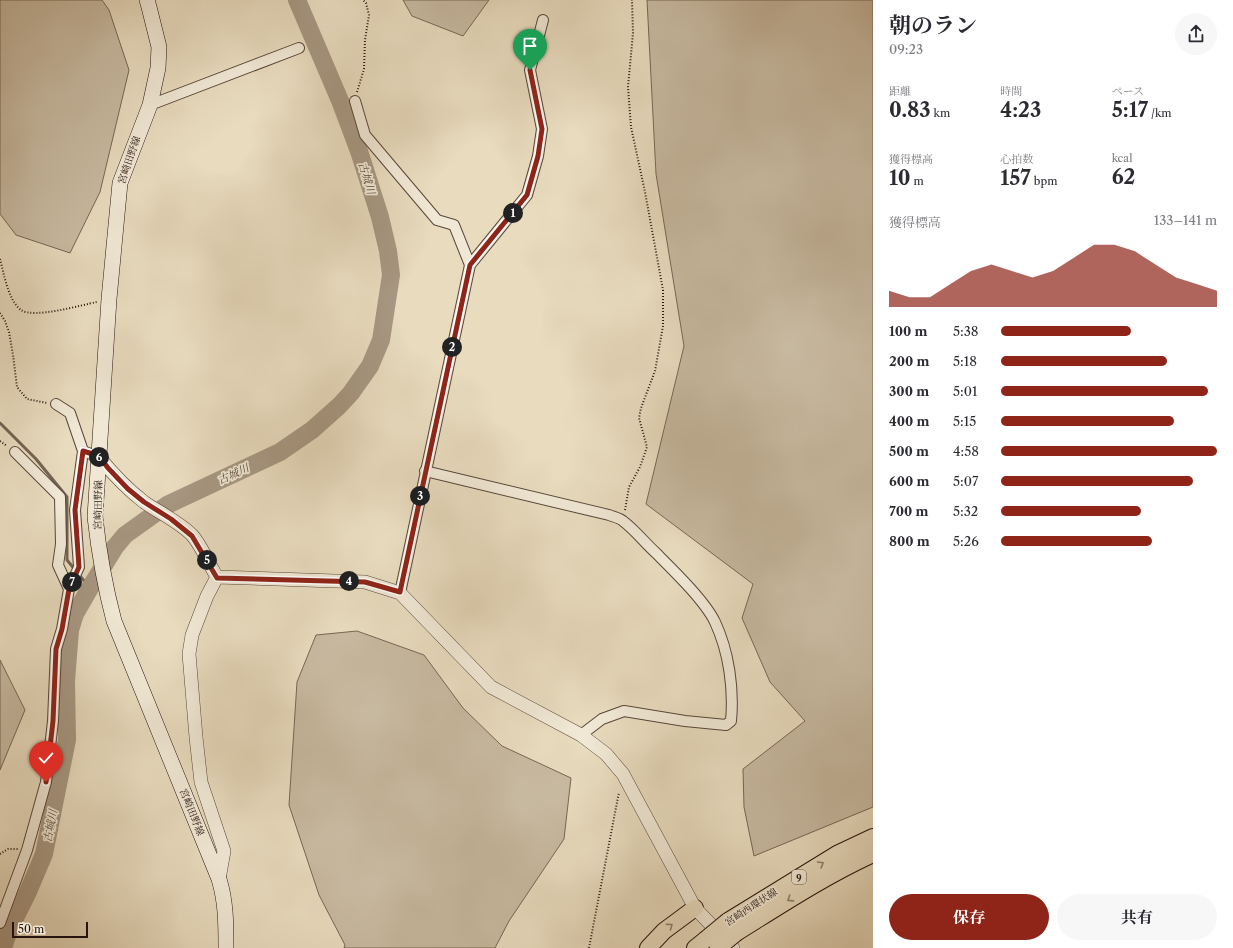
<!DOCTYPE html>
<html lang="ja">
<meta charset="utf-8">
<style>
body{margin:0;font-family:"Libre Caslon Text","Noto Serif JP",serif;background:#f7f7f7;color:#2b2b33;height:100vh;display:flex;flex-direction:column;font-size:15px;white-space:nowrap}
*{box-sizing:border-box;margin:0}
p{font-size:13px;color:#7c7c81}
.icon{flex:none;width:22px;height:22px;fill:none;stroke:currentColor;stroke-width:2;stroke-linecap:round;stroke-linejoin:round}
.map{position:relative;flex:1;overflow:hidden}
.sheet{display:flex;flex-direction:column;background:#fff;width:360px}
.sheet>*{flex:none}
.scale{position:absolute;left:12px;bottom:10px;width:76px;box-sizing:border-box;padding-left:4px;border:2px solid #28140d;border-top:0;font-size:11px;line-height:14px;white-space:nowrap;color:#28140d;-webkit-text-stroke:3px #f0e8d5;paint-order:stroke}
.pin{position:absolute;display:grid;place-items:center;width:34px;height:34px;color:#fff;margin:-41px -17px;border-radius:50% 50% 50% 0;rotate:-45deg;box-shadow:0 0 4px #0007}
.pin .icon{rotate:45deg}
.km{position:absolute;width:20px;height:20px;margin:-10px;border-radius:50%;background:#222;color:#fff;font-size:11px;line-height:20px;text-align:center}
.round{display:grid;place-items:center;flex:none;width:42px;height:42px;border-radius:21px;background:#f7f7f7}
.head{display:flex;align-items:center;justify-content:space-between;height:68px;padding:0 16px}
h1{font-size:22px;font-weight:700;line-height:30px}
.metrics{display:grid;grid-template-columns:repeat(3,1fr);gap:6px;height:68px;padding:4px 16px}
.metrics div{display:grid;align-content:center}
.metrics b{font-size:20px;font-weight:700}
.metrics small{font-size:11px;font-weight:400}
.metrics p{font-size:11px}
.chart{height:112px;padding:8px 16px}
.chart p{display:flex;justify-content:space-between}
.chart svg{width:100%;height:72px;margin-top:4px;fill:#8f2418;opacity:.7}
.primary-button{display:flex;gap:8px;margin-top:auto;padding:8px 16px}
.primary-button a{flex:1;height:46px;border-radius:24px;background:#8f2418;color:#fff;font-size:16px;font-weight:700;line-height:46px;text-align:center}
.primary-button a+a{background:#f7f7f7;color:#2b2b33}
ul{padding:0 16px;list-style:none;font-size:13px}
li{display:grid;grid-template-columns:64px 48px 1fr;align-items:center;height:30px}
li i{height:10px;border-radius:5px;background:#8f2418}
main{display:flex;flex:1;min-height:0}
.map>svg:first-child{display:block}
</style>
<main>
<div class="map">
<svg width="873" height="948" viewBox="0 0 873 948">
<rect width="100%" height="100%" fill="#e8dbbe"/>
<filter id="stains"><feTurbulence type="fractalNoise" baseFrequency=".005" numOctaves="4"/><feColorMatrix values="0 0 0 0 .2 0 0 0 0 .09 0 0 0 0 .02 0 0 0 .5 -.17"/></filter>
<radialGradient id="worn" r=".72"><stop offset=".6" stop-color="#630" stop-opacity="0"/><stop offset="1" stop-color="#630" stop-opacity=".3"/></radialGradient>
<path fill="#c7b9a0" stroke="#786656" d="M0,0H102L109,10L129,70L100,192L70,253L16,235L0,214Z
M403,0H489L463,36L412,16Z
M647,0H873V807L754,856L744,807L743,769L805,721L770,682L742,618L753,584L646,504L684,346L656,174Z
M357,631L424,655L463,708L502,746L571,778L564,839L509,921L495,948H344L345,945L319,895L289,805L297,682L316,635Z
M0,660L25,710L0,770Z"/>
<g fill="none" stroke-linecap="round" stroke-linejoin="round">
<path stroke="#746353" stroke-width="3" d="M0,423L36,459L67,497V560L90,588"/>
<path stroke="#a79782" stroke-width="18" d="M3,948L9,930L27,894L44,854L67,740L66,681L70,630L75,614L90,588L115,547L125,535L167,505L280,452L312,430L339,406L351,393L370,366L381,340L391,275L388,251L380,217L359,151L341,103L297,0"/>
<defs>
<path id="minor" d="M355,101L365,135L437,220L454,225L470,265
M150,105L299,48
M56,404L70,413L83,451L99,457
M15,452L60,497L61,544L58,565L69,589
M425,471L609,515C614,517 620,518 623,521C635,530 645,543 656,553C673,570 705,601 715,622C729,652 734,689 731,721L726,725L685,721L624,711L602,719L581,735
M400,593L470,265L527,195L538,156L542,129L530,70L543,20
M0,923L27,850L46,782L53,721L56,649L62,629L69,589L79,567L75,510L83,451"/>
<path id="tertiary" d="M99,457C112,473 127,489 144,502C160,513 179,522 192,535C201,545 210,566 217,577L365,582L400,593L491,687L581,735L606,754L623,774L695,908L733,948
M217,577L207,596L192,635L189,654L196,737L201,782L224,851L219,879"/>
<path id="secondary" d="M147,0L149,7L159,47L158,68L150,105L120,183L109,299L95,517C99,553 105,587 114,621L219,879C226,902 226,924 226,948"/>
<path id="primary" d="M728,921L837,854L873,837
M736,933C781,905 825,876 873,854
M648,948L664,931L695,908
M695,948L705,940"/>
</defs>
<use href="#minor" stroke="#584639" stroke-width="12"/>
<use href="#tertiary" stroke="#584639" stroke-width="14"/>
<use href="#secondary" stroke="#28140d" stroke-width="16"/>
<use href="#primary" stroke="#28140d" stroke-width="18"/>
<path stroke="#28140d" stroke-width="2" stroke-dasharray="1 2" stroke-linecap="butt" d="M357,92L364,69L365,40L369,15L366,3L363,0
M0,259C4,274 8,300 21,310C34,319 81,305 97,302
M0,313L5,321L9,332L13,355L17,387L27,399L47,403
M0,441L7,446
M625,510L629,487L640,467L647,447L639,418L641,408L655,371L663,326V290L645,192L631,127L628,87L633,33L632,0
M0,854L8,849H18
M589,948L619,792"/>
<use href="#minor" stroke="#f0e8d5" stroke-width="10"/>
<use href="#tertiary" stroke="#f0e8d5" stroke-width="13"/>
<use href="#secondary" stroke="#f0e8d5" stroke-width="15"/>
<use href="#primary" stroke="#e8dbbe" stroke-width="16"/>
<defs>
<path id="primary-bridge" d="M705,940L728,921
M718,948L736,933"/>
</defs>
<use href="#primary-bridge" stroke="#28140d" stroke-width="18" stroke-linecap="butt"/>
<use href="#primary-bridge" stroke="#e8dbbe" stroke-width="16"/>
</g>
<defs><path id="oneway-chevron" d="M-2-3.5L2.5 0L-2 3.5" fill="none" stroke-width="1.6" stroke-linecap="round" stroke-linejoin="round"/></defs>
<g stroke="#92816e">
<use href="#oneway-chevron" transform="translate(821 864) rotate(-31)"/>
<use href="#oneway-chevron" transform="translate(790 899) rotate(147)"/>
<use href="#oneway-chevron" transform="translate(670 926) rotate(-36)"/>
</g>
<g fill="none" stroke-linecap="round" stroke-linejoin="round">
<defs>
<path id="route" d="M46,782L53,721L56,649L62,629L69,589L79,567L75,510L83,451L99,456L108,468L128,489L144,502L171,519L192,536L217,578L365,582L400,592L470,265L527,195L538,156L542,129L530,70"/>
</defs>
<use href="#route" stroke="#fff" stroke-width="8"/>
<use href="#route" stroke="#8f2418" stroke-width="5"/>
</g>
<g text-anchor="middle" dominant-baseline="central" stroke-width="3.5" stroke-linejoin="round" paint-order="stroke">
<rect fill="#f0e8d5" stroke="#645449" stroke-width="1" x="792" y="870" width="14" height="14" rx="3"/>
<g font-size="9" font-weight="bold" fill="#28140d">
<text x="799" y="877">9</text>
</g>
<g font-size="10" fill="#28140d" stroke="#f0e8d5">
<text transform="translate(129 160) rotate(-71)">宮崎田野線</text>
<text transform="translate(98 505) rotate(-89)">宮崎田野線</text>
<text transform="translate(192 812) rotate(68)">宮崎田野線</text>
<text transform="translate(751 907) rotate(-33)">宮崎西環状線</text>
</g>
<g font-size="11" font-style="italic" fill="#5b483c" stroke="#f0e8d5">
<text transform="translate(367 178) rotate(74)">古城川</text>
<text transform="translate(233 474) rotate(-25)">古城川</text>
<text transform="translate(50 826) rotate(-79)">古城川</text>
</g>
</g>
<rect width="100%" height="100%" filter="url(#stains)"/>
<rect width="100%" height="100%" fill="url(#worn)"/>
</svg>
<div class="scale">50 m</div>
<div class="pin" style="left:530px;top:70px;background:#1e9e55"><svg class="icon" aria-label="arrive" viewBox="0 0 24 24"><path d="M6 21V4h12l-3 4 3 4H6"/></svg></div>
<div class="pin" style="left:46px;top:782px;background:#d93025"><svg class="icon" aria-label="check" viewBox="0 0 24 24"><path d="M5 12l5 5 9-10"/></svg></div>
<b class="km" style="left:513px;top:213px">1</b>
<b class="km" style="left:452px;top:347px">2</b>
<b class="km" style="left:420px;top:496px">3</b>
<b class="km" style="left:349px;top:581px">4</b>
<b class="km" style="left:207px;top:560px">5</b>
<b class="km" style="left:99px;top:457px">6</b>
<b class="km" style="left:72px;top:582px">7</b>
</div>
<section class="sheet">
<div class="head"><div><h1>朝のラン</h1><p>09:23</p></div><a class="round"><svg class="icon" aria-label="share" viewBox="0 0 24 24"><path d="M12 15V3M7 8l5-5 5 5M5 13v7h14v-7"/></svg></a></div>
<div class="metrics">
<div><p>距離</p><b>0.83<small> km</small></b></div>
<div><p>時間</p><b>4:23</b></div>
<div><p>ペース</p><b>5:17<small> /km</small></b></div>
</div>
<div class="metrics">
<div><p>獲得標高</p><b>10<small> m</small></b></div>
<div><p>心拍数</p><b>157<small> bpm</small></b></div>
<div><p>kcal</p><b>62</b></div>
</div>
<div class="chart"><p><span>獲得標高</span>133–141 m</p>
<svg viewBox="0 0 160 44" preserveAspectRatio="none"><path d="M0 44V34L10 38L20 38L30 30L40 22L50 18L60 22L70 26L80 22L90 14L100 6L110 6L120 10L130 18L140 26L150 30L160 34V44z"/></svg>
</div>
<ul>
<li><b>100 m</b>5:38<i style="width:60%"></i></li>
<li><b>200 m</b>5:18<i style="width:77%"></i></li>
<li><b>300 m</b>5:01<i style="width:96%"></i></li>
<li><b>400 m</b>5:15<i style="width:80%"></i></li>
<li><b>500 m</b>4:58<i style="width:100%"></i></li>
<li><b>600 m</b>5:07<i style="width:89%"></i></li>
<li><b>700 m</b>5:32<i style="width:65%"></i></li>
<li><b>800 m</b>5:26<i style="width:70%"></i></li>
</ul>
<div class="primary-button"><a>保存</a><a>共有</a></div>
</section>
</main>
